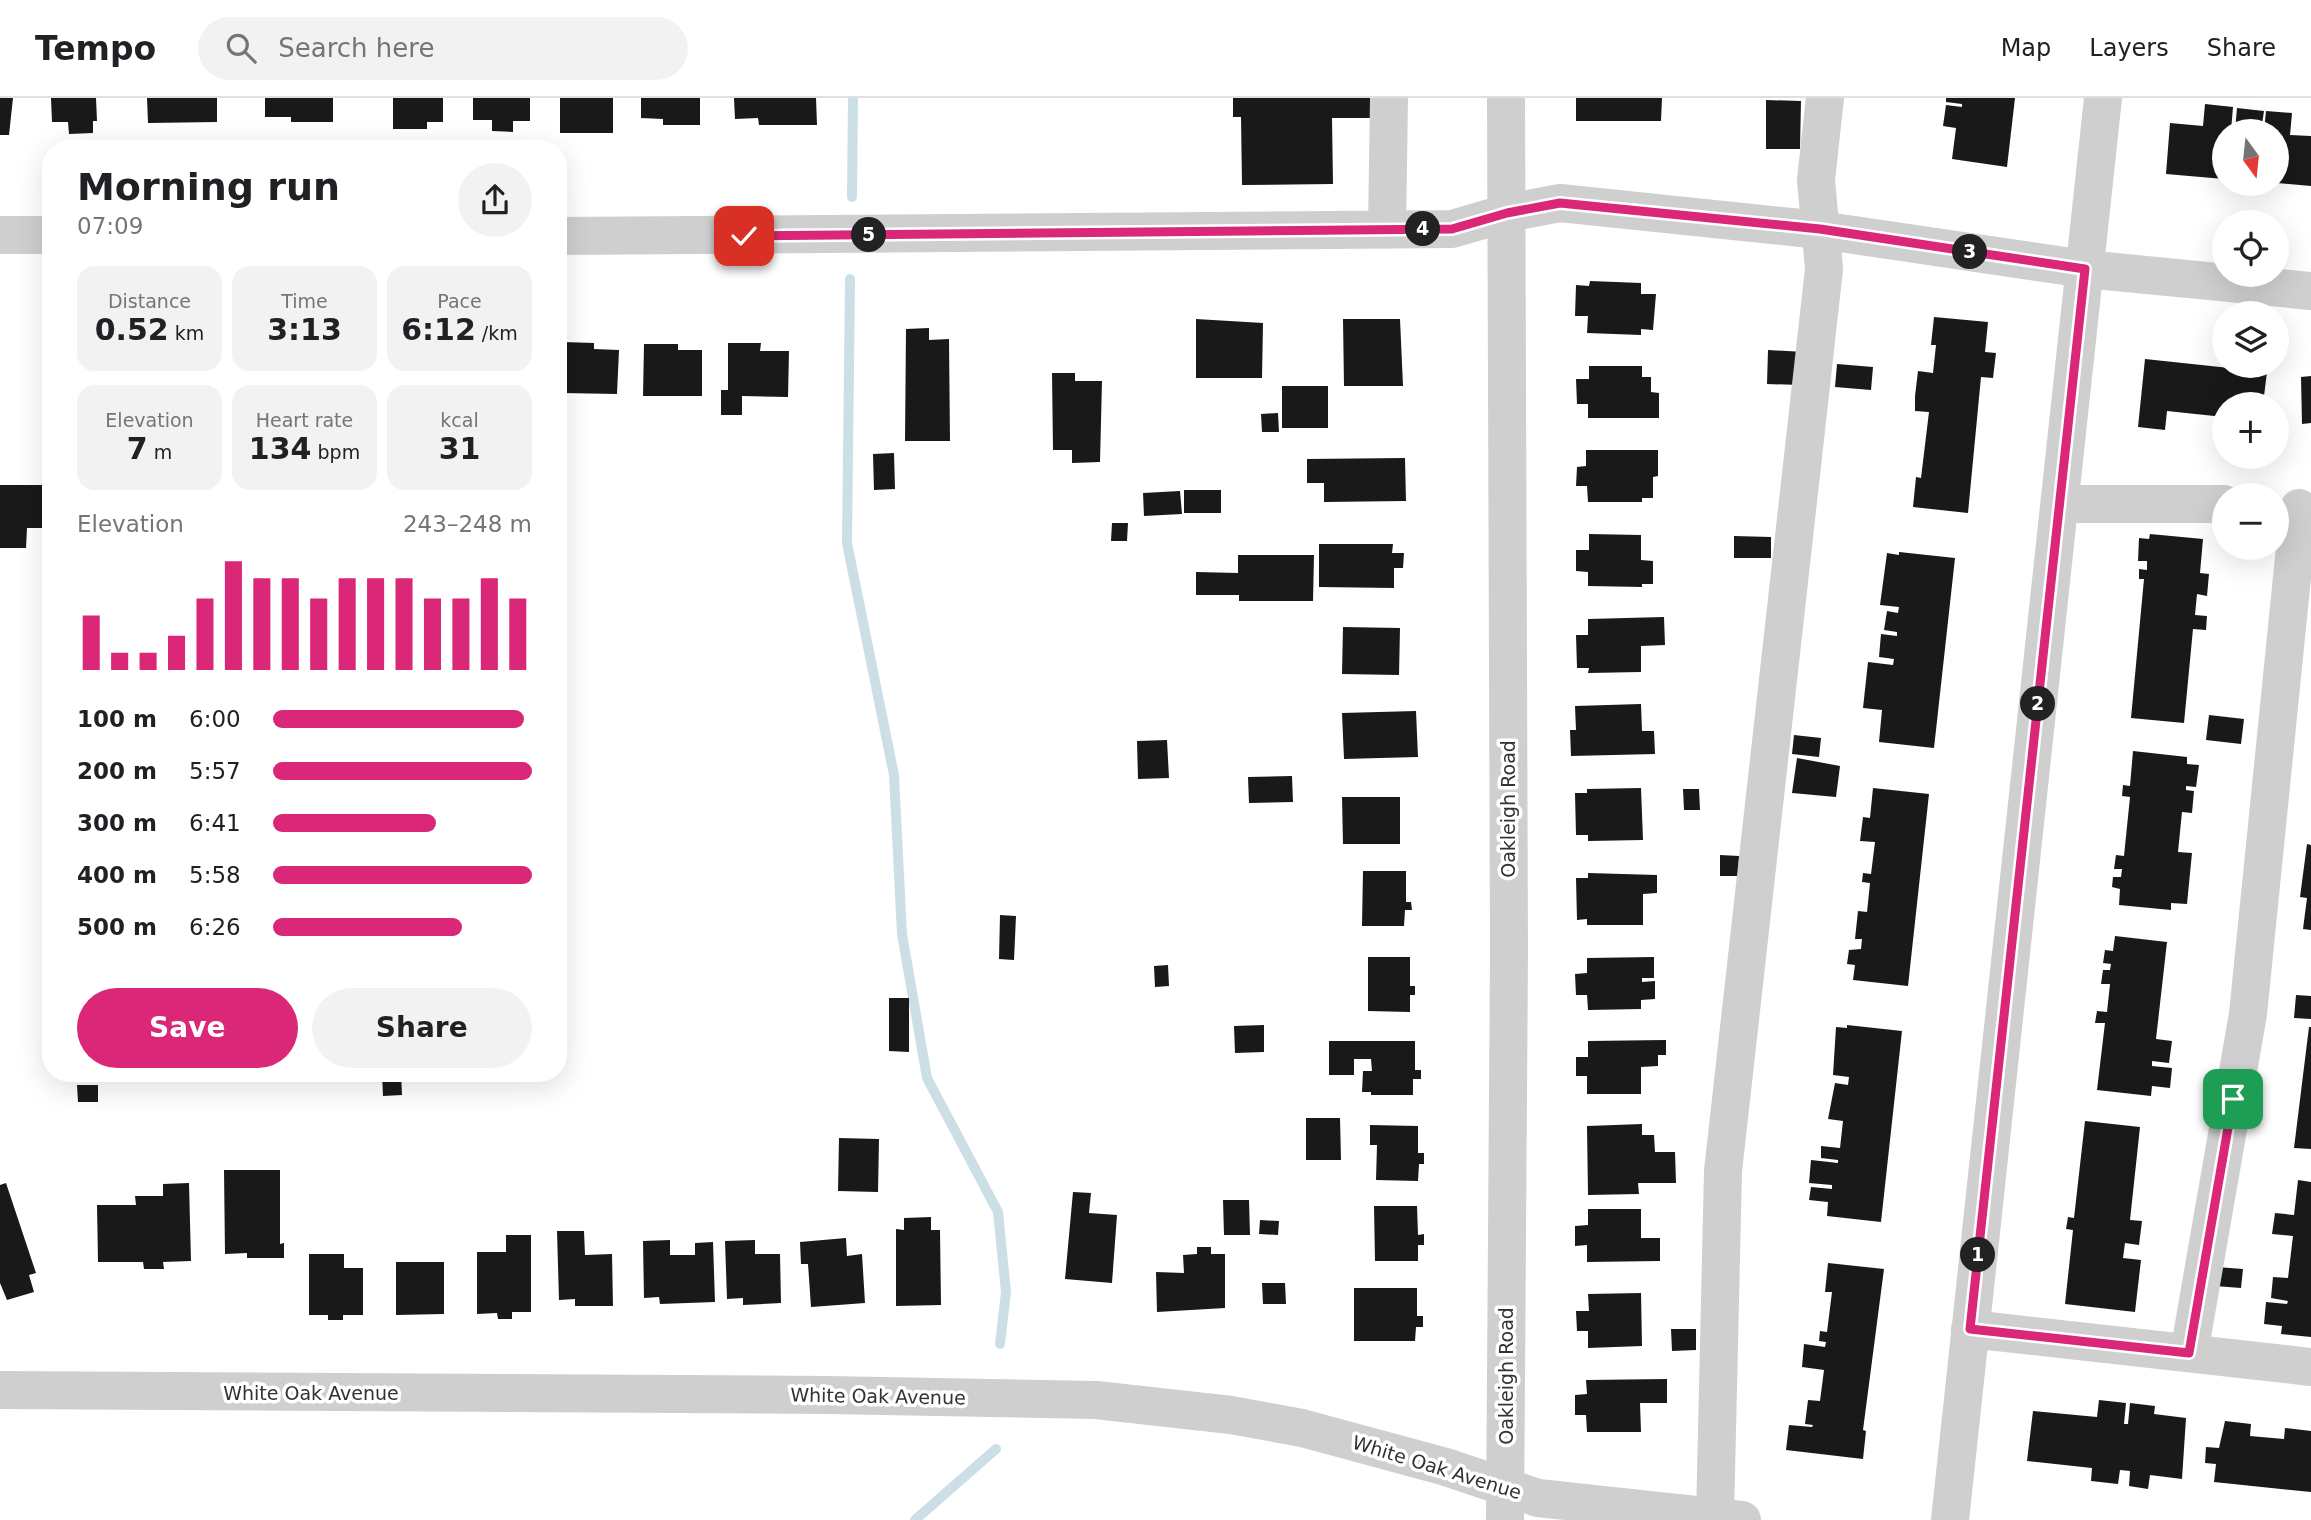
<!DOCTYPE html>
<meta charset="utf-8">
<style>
body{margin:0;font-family:"DejaVu Sans",sans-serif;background:#f2f2f2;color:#202124;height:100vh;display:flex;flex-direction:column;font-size:26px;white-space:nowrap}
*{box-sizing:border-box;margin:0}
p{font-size:23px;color:#757577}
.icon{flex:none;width:38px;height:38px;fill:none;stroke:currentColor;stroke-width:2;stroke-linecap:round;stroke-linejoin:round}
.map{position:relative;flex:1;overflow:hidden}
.drawer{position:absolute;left:42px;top:42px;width:525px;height:942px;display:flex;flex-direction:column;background:#fff;border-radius:28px;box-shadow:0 7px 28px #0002}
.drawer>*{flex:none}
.needle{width:46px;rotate:165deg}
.fabs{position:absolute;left:2212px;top:21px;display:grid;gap:14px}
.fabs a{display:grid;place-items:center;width:77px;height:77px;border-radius:50%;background:#fff;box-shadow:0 7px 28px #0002;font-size:35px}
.pin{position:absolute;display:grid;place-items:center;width:60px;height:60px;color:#fff;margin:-30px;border-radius:14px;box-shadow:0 4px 10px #0006}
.km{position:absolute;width:35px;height:35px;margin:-18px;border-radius:50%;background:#222;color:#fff;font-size:19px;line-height:35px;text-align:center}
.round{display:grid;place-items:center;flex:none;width:74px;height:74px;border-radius:37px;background:#f2f2f2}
.headline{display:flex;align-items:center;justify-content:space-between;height:119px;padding:0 35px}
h1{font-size:38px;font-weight:700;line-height:52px}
.metrics{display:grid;grid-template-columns:repeat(3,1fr);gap:10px;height:119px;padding:7px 35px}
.metrics div{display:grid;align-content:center;border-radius:18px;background:#f2f2f2;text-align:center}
.metrics b{font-size:30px;font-weight:700}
.metrics small{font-size:19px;font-weight:400}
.metrics p{font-size:19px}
.chart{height:196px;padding:14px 35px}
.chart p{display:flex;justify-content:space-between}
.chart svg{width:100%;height:126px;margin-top:7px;stroke:#db2777;stroke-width:6}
.cta{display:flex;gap:14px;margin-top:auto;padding:14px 35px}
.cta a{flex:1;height:80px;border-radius:42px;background:#db2777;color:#fff;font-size:28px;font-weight:700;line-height:80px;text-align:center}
.cta a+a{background:#f2f2f2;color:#202124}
ul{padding:0 35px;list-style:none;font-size:23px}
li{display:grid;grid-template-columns:112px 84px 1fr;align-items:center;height:52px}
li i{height:18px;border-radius:9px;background:#db2777}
header{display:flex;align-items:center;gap:42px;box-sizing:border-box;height:98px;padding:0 35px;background:#fff;border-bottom:2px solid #e0e0e0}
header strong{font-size:33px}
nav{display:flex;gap:38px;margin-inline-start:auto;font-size:24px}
.search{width:490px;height:63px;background:#f2f2f2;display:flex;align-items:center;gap:18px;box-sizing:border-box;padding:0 24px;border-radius:38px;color:#757577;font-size:26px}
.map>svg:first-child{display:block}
</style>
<header>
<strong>Tempo</strong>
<div class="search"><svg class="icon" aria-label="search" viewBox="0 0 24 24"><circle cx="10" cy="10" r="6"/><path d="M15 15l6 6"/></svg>Search here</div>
<nav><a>Map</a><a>Layers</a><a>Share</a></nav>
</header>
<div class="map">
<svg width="2311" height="1422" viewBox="0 0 2311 1422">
<rect width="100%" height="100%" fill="#fff"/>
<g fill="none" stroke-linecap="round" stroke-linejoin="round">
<path stroke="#ccdfe6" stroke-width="10" d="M852,99L853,0
M850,181L847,445L894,677L902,836L927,980L998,1114L1006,1194L1000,1246
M915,1422L996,1351"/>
</g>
<path fill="#191919" d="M0,0H13L9,37H0Z
M51,0H96L97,23H93V35L69,36L68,24H52Z
M147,0H217V24L148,25Z
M265,0H333V24H291V19H265Z
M393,0H443V24H427V31H393Z
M473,0H530V23H513V34L492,33V22H473Z
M560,0H613V35H560Z
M641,0H700V27H663V21L641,20Z
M734,0H816L817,27H759L758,20L735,21Z
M1233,0H1370V20H1332L1333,86L1242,87L1241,19H1233Z
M1576,0H1662L1661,23H1576Z
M1946,0H2015L2007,69L1952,61L1956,30L1943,28L1946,7L1962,9V6L1946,4Z
M1766,2L1801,3L1800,51H1766Z
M2205,6L2233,9L2231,33H2224V81L2166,76L2170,25L2203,28Z
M2237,10L2264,13L2261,33H2235Z
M2266,13L2292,15L2290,37L2311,38V88L2277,85V33H2264Z
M1590,183L1641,185V196H1656L1653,232L1641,231V237L1587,235L1588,218H1575L1576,187L1589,188Z
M1934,219L1988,224L1985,254L1996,255L1993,280L1981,279L1968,415L1913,409L1916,379L1921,380L1929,314L1915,313V298L1918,273L1933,275L1936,247H1931Z
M1196,221L1263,225L1262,280H1196Z
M1343,221H1400L1403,288H1344Z
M929,230V242L949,241L950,343H905L906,231Z
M563,244L594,245V251L619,252L617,296L562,295Z
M728,245H761L760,253H789L788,299L742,298V317H721V292H728Z
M644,246H678V252H702V298H643Z
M1768,252L1805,254L1801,287L1767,286Z
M2145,261L2267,274L2263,306H2224V319L2167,313L2165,332L2138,329Z
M1837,266L1873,269L1871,292L1835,289Z
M1589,268H1642V279H1651V294L1659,295V320H1588V306H1577L1576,281H1589Z
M1052,275H1075V283H1102L1100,364L1072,365V352H1053Z
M2311,278V325L2302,326L2301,279Z
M1282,288H1328V330H1282Z
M1278,315L1279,334H1262L1261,316Z
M1586,352H1658V378L1653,379V400H1642V404H1588L1587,388H1576L1577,369L1586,368Z
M894,355L895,391L874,392L873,356Z
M1405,360L1406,403L1324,404V385H1307V361Z
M0,387H51V425L49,430H27L26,450H0Z
M1184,392H1221V415H1184Z
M1180,393L1182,416L1144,418L1143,395Z
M1112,425H1128L1127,443H1111Z
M1589,436L1641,437V462L1653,463V486H1642V489L1588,488V474L1576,473V452H1589Z
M2150,436L2203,441L2200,475L2209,476L2207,498L2197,496L2195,517L2207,518L2206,532L2193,531L2184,625L2131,620L2144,481H2139V471L2147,472V463H2138L2139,440L2149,441Z
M1734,438L1771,439V460H1734Z
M1319,446H1393L1392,455H1404L1403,470H1394V490L1319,489Z
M1899,454L1955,460L1934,650L1879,644L1882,612L1863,610L1868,564L1893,567L1894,561L1879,559L1881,536L1897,538V534L1884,532L1887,513L1898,515L1899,509L1880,507L1887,455L1899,457Z
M1238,457H1314L1313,503H1239V497H1196V474L1238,475Z
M1664,519L1665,547L1641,548V574L1588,575L1589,570H1577L1576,537H1588V521Z
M1343,529L1400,530L1399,577L1342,576Z
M1641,606L1642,633H1654L1655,656L1571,658L1570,632H1576L1575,608Z
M1416,613L1418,659L1344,661L1342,615Z
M2209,617L2244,621L2241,646L2206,642Z
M1794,637L1821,640L1819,659L1792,656Z
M1167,642L1169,680L1138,681L1137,643Z
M2133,653L2187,659V666L2199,667L2196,689L2186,688V692L2194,693L2192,715L2182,714L2178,754L2192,755L2187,806L2171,805V812L2119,807L2120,791L2112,789L2113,779H2121L2122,771H2114L2116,757L2124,758L2130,699L2122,698L2123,687L2130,688Z
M1797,660L1840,668L1836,699L1792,695Z
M1292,678L1293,704L1249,705L1248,679Z
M1641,690L1643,742L1588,743V737H1576L1575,695H1587V691Z
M1873,690L1929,696L1908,888L1853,882L1855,867L1847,866L1849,852L1861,851L1862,841H1855L1858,813L1867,814L1870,785L1862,784L1863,775L1871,776L1875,744L1860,743L1863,719L1870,720Z
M1683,691H1699L1700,712H1684Z
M1342,699H1400V746H1343Z
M2307,746L2311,747V832L2303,831L2307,800L2300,799Z
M1720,757L1739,758L1738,778H1720Z
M1363,773H1406V804H1411L1412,812H1405L1404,828H1362Z
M1588,775L1657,777V795L1643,796V827H1587V821L1577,822L1576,780H1588Z
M1000,817L1016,818L1014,862L999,861Z
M2115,838L2167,844L2156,941L2172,943L2169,965L2152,963V968L2172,970L2170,990L2152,988L2151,998L2097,992L2105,925H2095L2097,913L2107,914L2110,886H2101L2103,872H2110L2111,866L2103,865L2105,852L2113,853Z
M1368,859H1410V888H1415V897H1410V914L1368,913Z
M1654,859V880H1642V884L1655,883V901L1641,902V911L1588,912L1587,897H1576L1575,876L1587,875V860Z
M1168,867L1169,888L1155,889L1154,868Z
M2296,897L2311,898V921L2294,920Z
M889,900H909V954L889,953Z
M1264,927V954L1235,955L1234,928Z
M1847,927L1902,933L1881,1124L1827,1118L1828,1104L1809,1102L1811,1089L1832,1091V1087L1809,1085L1811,1062L1838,1065V1062L1821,1060V1048L1840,1050L1843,1023L1828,1021L1835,985L1848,987L1849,979L1833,977L1836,929L1847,930Z
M2309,929H2311V1051L2294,1050Z
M44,936H51V965H44Z
M1666,942V957H1658V968L1641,969V996H1587V978H1576V959H1588V943Z
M1329,943H1415V972H1421V981H1413V997H1371V994H1362L1363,973H1372L1371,961H1354V977H1329Z
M77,975H99V982H77Z
M382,975H401L402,997L383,998Z
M77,987H98V1004H78Z
M1306,1020H1340L1341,1062H1306Z
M2085,1023L2140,1029L2130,1122L2142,1123L2139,1147L2125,1145L2123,1160L2141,1162L2135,1214L2065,1206L2073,1132L2066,1131L2068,1119L2074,1120Z
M1642,1026V1037H1654L1655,1054H1675L1676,1085H1638L1639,1096L1588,1097L1587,1028Z
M1370,1027L1418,1028V1055H1424V1066H1419L1418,1083L1376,1082L1377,1047H1370Z
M839,1040L879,1041L878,1094L838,1093Z
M224,1072H280V1146L284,1145V1160H247V1155L225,1156Z
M2298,1082L2311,1084V1239L2281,1236L2282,1228L2264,1226L2266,1204L2287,1206L2288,1203L2271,1200L2273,1179L2288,1180L2293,1138L2272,1136L2275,1115L2294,1117Z
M6,1085L36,1175L29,1177L34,1194L7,1202L0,1185V1087Z
M189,1085L191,1163L163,1164L164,1171H144L143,1164H98L97,1107H136L135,1098H163V1086Z
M1073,1094L1091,1095L1089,1115L1117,1117L1112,1185L1065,1181Z
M1223,1102H1249L1250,1137H1224Z
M1374,1108H1417L1418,1137L1424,1136V1147H1418V1163H1375Z
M1588,1111H1641V1140H1660V1163L1587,1164V1147L1575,1148V1128L1588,1127Z
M931,1119V1132H940L941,1207L896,1208V1131L904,1132V1120Z
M1260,1122L1279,1123L1278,1137L1259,1136Z
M557,1133H584L585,1157L612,1156L613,1208H575V1201L559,1202Z
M506,1137H531V1214H512V1221H498L497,1215L477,1216V1154H506Z
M846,1140L847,1158L862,1156L865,1205L811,1209L808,1166H801L800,1144Z
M670,1142V1157H695V1145L713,1144L715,1204L660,1206L659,1199L644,1200L643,1143Z
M755,1142V1156H780L781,1205L743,1207V1200L727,1201L725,1143Z
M1197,1149H1211V1156H1225V1210L1157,1214L1156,1174L1184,1175L1183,1157L1197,1156Z
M309,1156H344V1170H363V1217H343V1222H328V1217H309Z
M396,1164H444V1216L396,1217Z
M1828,1165L1884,1171L1863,1332L1866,1333L1863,1361L1786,1352L1789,1327L1812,1329L1813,1327L1805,1326L1808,1302L1820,1303L1824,1272L1802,1269L1804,1246L1825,1249L1826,1244L1819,1243L1820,1233L1827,1234L1832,1194H1825Z
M2217,1169L2243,1171L2241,1190L2215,1188Z
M1262,1185H1285L1286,1206H1263Z
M1354,1190H1417V1218H1423V1229H1416L1415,1243H1354Z
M1641,1195L1642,1248L1588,1250V1233H1577L1576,1213H1589L1588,1196Z
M1671,1231H1696V1252L1672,1253Z
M1667,1281V1305H1640L1641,1334H1587L1586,1317H1575V1297L1587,1296L1586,1282Z
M2099,1302L2126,1305L2124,1326H2128L2130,1305L2155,1308L2154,1316L2186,1320L2182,1381L2150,1377L2148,1391L2129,1388L2130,1373L2120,1372L2118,1386L2091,1383L2092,1370L2027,1363L2033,1313L2097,1319Z
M2225,1323L2251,1326L2250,1338L2284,1341L2285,1330L2311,1333V1394L2214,1384L2216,1366L2205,1365L2206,1349L2219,1350Z"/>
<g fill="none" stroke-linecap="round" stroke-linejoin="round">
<path stroke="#cfcfcf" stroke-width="38" d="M1387,132L1389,0
M0,137H51
M558,138L1452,131L1507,115L1560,105L1820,132L2085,171L2311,193
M2060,406H2224
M1970,1231L2311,1269
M2189,1255L2248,916L2299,410
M0,1292L828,1297L1096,1302L1231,1317L1302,1330L1446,1369L1538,1400L1742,1422
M1715,1419L1723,1073L1824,171L1816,82L1825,0
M1505,1422L1509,853L1506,0
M1950,1422L2103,0"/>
</g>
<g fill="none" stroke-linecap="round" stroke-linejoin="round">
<defs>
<path id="route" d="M744,138L1452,131L1507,115L1560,105L1820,131L2085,171L1970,1231L2189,1255L2233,1001"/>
</defs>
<use href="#route" stroke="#fff" stroke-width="14"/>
<use href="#route" stroke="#db2777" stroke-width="9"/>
</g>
<g text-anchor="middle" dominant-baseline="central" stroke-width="7" stroke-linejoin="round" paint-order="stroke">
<g font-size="19" fill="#323232" stroke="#fff">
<text transform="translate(1508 711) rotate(-90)">Oakleigh Road</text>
<text transform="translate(1506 1278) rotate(-90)">Oakleigh Road</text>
<text x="311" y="1295">White Oak Avenue</text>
<text transform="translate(878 1298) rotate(1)">White Oak Avenue</text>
<text transform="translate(1437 1369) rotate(17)">White Oak Avenue</text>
</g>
</g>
</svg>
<div class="fabs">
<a><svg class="needle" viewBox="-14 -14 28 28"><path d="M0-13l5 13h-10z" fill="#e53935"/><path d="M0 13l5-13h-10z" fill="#757577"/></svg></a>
<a><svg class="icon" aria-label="locate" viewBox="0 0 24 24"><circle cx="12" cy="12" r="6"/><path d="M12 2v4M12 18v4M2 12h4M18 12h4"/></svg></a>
<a><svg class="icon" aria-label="layers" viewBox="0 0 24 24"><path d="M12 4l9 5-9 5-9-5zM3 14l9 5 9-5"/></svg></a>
<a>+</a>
<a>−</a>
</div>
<div class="pin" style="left:2233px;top:1001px;background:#1e9e55"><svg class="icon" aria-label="arrive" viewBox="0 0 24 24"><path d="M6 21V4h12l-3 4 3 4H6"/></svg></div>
<div class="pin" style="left:744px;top:138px;background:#d93025"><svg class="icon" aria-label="check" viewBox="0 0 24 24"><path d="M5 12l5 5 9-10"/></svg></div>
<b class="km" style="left:1978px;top:1157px">1</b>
<b class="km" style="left:2038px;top:606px">2</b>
<b class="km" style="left:1970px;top:154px">3</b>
<b class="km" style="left:1423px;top:131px">4</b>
<b class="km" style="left:869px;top:137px">5</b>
<section class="drawer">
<div class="headline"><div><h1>Morning run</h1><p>07:09</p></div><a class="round"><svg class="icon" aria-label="share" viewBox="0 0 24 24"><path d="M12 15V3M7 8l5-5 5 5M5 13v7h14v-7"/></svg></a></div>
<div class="metrics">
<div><p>Distance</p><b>0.52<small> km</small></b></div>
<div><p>Time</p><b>3:13</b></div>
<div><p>Pace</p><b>6:12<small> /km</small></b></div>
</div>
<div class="metrics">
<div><p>Elevation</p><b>7<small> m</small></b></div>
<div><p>Heart rate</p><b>134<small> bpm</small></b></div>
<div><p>kcal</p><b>31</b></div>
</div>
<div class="chart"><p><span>Elevation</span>243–248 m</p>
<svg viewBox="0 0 160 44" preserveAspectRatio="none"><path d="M5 44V25M15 44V38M25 44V38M35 44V32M45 44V19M55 44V6M65 44V12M75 44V12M85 44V19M95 44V12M105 44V12M115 44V12M125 44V19M135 44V19M145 44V12M155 44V19"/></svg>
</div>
<ul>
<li><b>100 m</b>6:00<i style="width:97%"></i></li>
<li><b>200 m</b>5:57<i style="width:100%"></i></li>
<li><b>300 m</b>6:41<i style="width:63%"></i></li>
<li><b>400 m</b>5:58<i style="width:100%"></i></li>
<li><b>500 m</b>6:26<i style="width:73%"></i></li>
</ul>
<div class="cta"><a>Save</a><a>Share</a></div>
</section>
</div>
